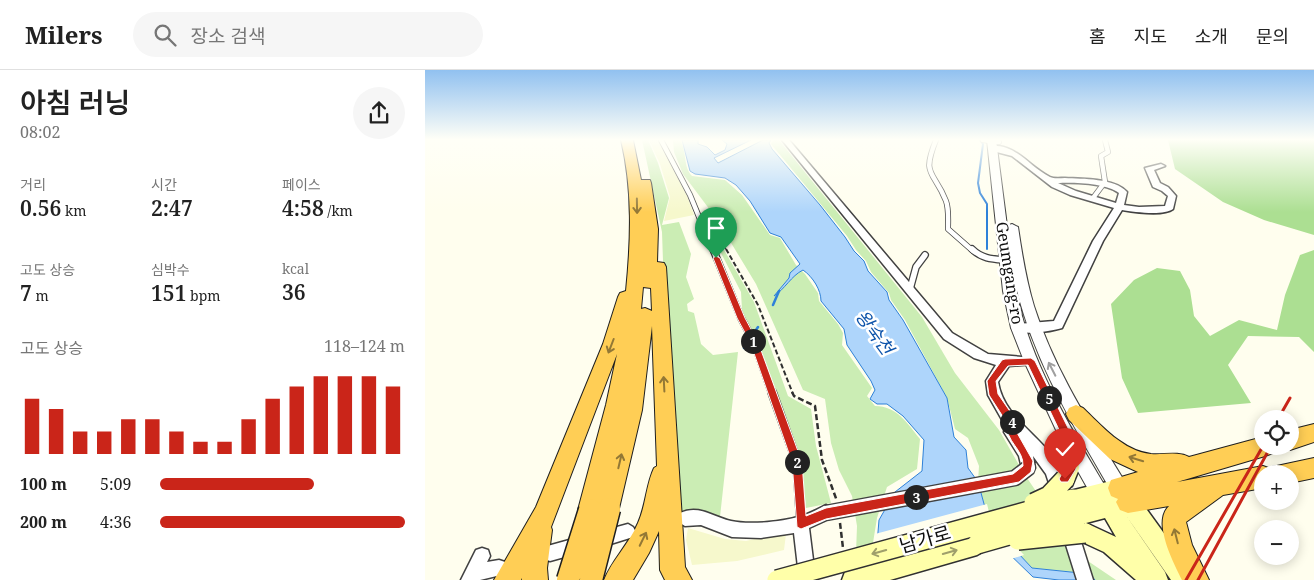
<!DOCTYPE html>
<html lang="ko">
<meta charset="utf-8">
<style>
body{margin:0;font-family:"Noto Serif","Noto Sans KR",serif;background:#f6f6f6;color:#222;height:100vh;display:flex;flex-direction:column;font-size:19px;white-space:nowrap}
*{box-sizing:border-box;margin:0}
p{font-size:16px;color:#767676}
.icon{flex:none;width:28px;height:28px;fill:none;stroke:currentColor;stroke-width:2;stroke-linecap:round;stroke-linejoin:round}
.map{position:relative;flex:1;overflow:hidden}
.drawer{display:flex;flex-direction:column;background:#fff;width:425px}
.drawer>*{flex:none}
.controls{position:absolute;left:829px;top:340px;display:grid;gap:10px}
.controls a{display:grid;place-items:center;width:45px;height:45px;border-radius:50%;background:#fff;box-shadow:0 2px 12px #0003;font-size:25px}
.pin{position:absolute;display:grid;place-items:center;width:42px;height:42px;color:#fff;margin:-51px -21px;border-radius:50% 50% 50% 0;rotate:-45deg;box-shadow:0 0 5px #0007}
.pin .icon{rotate:45deg}
.km{position:absolute;width:25px;height:25px;margin:-12px;border-radius:50%;background:#222;color:#fff;font-size:14px;line-height:25px;text-align:center}
.round{display:grid;place-items:center;flex:none;width:52px;height:52px;border-radius:26px;background:#f6f6f6}
.head{display:flex;align-items:center;justify-content:space-between;height:85px;padding:0 20px}
h1{font-size:28px;font-weight:600;line-height:38px}
.figures{display:grid;grid-template-columns:repeat(3,1fr);gap:8px;height:85px;padding:5px 20px}
.figures div{display:grid;align-content:center}
.figures b{font-size:21px;font-weight:600}
.figures small{font-size:14px;font-weight:400}
.figures p{font-size:14px}
.chart{height:140px;padding:10px 20px}
.chart p{display:flex;justify-content:space-between}
.chart svg{width:100%;height:90px;margin-top:5px;stroke:#ca2519;stroke-width:6}
ul{padding:0 20px;list-style:none;font-size:16px}
li{display:grid;grid-template-columns:80px 60px 1fr;align-items:center;height:38px}
li i{height:12px;border-radius:6px;background:#ca2519}
header{display:flex;align-items:center;gap:30px;box-sizing:border-box;height:70px;padding:0 25px;background:#fff;border-bottom:1px solid #e0e0e0}
header strong{font-size:24px}
nav{display:flex;gap:28px;margin-inline-start:auto;font-size:18px}
.search{width:350px;height:45px;background:#f6f6f6;display:flex;align-items:center;gap:12px;box-sizing:border-box;padding:0 18px;border-radius:28px;color:#767676;font-size:19px}
main{display:flex;flex:1;min-height:0}
.map>svg:first-child{display:block}
</style>
<header>
<strong>Milers</strong>
<div class="search"><svg class="icon" aria-label="search" viewBox="0 0 24 24"><circle cx="10" cy="10" r="6"/><path d="M15 15l6 6"/></svg>장소 검색</div>
<nav><a>홈</a><a>지도</a><a>소개</a><a>문의</a></nav>
</header>
<main>
<section class="drawer">
<div class="head"><div><h1>아침 러닝</h1><p>08:02</p></div><a class="round"><svg class="icon" aria-label="share" viewBox="0 0 24 24"><path d="M12 15V3M7 8l5-5 5 5M5 13v7h14v-7"/></svg></a></div>
<div class="figures">
<div><p>거리</p><b>0.56<small> km</small></b></div>
<div><p>시간</p><b>2:47</b></div>
<div><p>페이스</p><b>4:58<small> /km</small></b></div>
</div>
<div class="figures">
<div><p>고도 상승</p><b>7<small> m</small></b></div>
<div><p>심박수</p><b>151<small> bpm</small></b></div>
<div><p>kcal</p><b>36</b></div>
</div>
<div class="chart"><p><span>고도 상승</span>118–124 m</p>
<svg viewBox="0 0 160 44" preserveAspectRatio="none"><path d="M5 44V17M15 44V22M25 44V33M35 44V33M45 44V27M55 44V27M65 44V33M75 44V38M85 44V38M95 44V27M105 44V17M115 44V11M125 44V6M135 44V6M145 44V6M155 44V11"/></svg>
</div>
<ul>
<li><b>100 m</b>5:09<i style="width:63%"></i></li>
<li><b>200 m</b>4:36<i style="width:100%"></i></li>
</ul>
</section>
<div class="map">
<svg width="889" height="510" viewBox="0 0 889 510">
<rect width="100%" height="100%" fill="#fffeee"/>
<path fill="#f6f8cc" d="M224,70H233L262,126L269,145L239,151L245,127L235,94Z
M263,458L300,469L321,471L347,465L358,463L361,464L359,480L312,491L267,495L261,470Z"/>
<path fill="#cbedb4" d="M217,70H223L233,93L244,128L237,155L254,152L266,184L261,207L269,229L262,234L263,241L269,243L276,274L288,285L313,282L295,447L271,440L252,444L240,250L237,162Z
M248,70H255C262,81 258,97 267,106L300,110L317,125L345,165L355,168L371,195L380,204L393,223L394,231L413,254L418,263L417,275L447,318L442,326L450,336C472,336 482,353 495,369L492,399L462,417L452,448L442,510H430L432,456L427,426L414,400L406,373L400,329L378,320L331,214L291,148L258,104L249,82Z
M348,70H354L358,75L497,247L530,303L574,360L598,402L654,485L691,510H670L665,504L607,498L564,452L553,412L554,396L543,368L530,359L522,328L480,250L466,230L464,223L446,202L441,191L431,180L422,166L346,74Z
M278,147L283,152L329,232L363,326L386,339L391,376L406,433L381,438L376,392L317,240L316,222L296,183L292,181Z"/>
<path fill="#acdf92" d="M743,70H889V165L839,150L798,132L750,99Z
M889,180V282L874,267L823,266L803,295L826,333L713,343L697,308L686,234L709,210L732,198L755,201L765,220L769,246L785,266L814,250L852,260L860,225L875,185Z"/>
<path fill="#aed5fb" stroke="#2e81d9" d="M257,70H273V74L282,77L290,85L300,80L302,74L297,70H326L289,88L293,93L338,70H346L344,73L347,79L395,135L420,167L429,181L439,191L443,201L462,222L464,230L478,250L522,328L529,367L541,380L543,398L553,412L564,452L607,498L665,504L670,510H634L608,507L548,449L515,451L449,510L454,450L470,422L497,401L499,370L478,346L462,334H452L445,329L450,320L446,311L422,275L419,259L396,231C396,220 388,207 378,200C366,206 360,219 349,226L364,208L365,203L375,194L356,167L345,163L325,131L311,115L300,108L270,104L265,101Z"/>
<path fill="#fffeee" d="M562,434L566,450L599,485L586,489L547,451L517,453L501,510H446L450,464Z"/>
<g fill="none" stroke-linecap="round" stroke-linejoin="round">
<path stroke="#2e81d9" stroke-width="2" d="M555,70L558,74L553,113L555,123L562,134V179"/>
<path stroke="#2e81d9" stroke-width="2.5" d="M348,235L354,221
M331,260L333,257
M319,278L322,274"/>
<defs>
<path id="service-far2" d="M236,70L265,125L288,181
M511,70C496,107 509,100 521,131C524,139 523,151 523,159L548,181
M558,70L574,72
M668,128L680,112L676,86L683,82L680,70"/>
<path id="service-far1" d="M288,179L316,248L329,272L347,324
M547,179C557,189 568,189 581,190
M485,219L491,197L500,185"/>
<path id="service" d="M347,322L372,392L376,454"/>
<path id="minor" d="M357,70H364L527,263L563,284L610,288L612,291L610,294L584,296L573,312C579,349 617,365 634,397C637,404 638,413 640,420L638,425L633,427L628,425L621,404L608,386L610,398L608,403L603,405L598,403L594,386L579,362L580,355L563,325L561,311L571,295L549,288L519,269Z
M564,76C591,73 603,96 625,107C629,109 635,108 640,108C657,109 690,108 702,122L699,135L714,137L740,136L743,126L737,121L728,117L720,98L736,94L740,96L729,100L735,113L743,117L751,126L748,139C739,146 709,142 697,140L678,171L637,258C627,261 594,267 587,258L593,254L629,251L668,171L689,138L645,125L627,117L587,86L564,80ZM633,113C647,112 681,113 694,123L691,133L651,121Z
M401,435L406,438L409,443L406,448L384,458L390,506L389,510H375L374,506L369,463L336,468L307,467L276,455L260,456L255,453L252,448L255,443C274,434 288,447 306,451C324,455 358,452 376,446C384,444 393,439 401,435Z
M644,451L649,454L652,459L668,510H652L636,459L639,454Z
M203,454L208,457L211,462L208,467L176,477L170,475L168,469L170,463Z
M155,467L161,469L163,475L161,481L125,491L119,489L117,483L119,477Z
M57,478L63,480L65,486L62,492L74,490L80,492L82,498L80,504L55,510H36L51,480Z"/>
<path id="tertiary" d="M562,70H571L582,156L587,154L593,157C597,184 601,210 609,236C629,299 666,356 700,412L703,418L700,424L694,427L688,424C647,354 604,283 588,203C598,280 641,350 680,416L683,422L680,428L674,431L668,428L637,373L599,291L586,258L578,221Z"/>
<path id="secondary" d="M643,360L649,362L652,368L654,399L647,416L640,418L633,416L630,409L635,398L634,368L637,362Z
M694,409L701,411L767,502L770,510H746L700,444L740,502L743,510H711L679,482L653,470L650,463L653,456L657,454L650,451L647,444L649,438L641,436L638,429L641,422ZM680,448L691,467L661,453Z
M552,463L559,467L563,474L559,481L552,485L465,510H417L420,502L428,499Z"/>
<path id="trunk" d="M196,70H208L216,110H225L226,113L233,159L232,192L239,193L241,197L260,497L267,510H240L235,500L234,461L224,483L208,510H179C187,490 204,474 213,453C221,435 221,415 229,398L232,396L227,256L217,340L192,447L184,451L175,445L173,448L165,452L157,448L153,440L181,335L192,284L126,457L127,460L122,498L123,510H97V508L96,510H69L111,437L178,274L193,227L195,223L201,221C206,171 208,120 196,70ZM218,217L226,218L227,241L220,238L216,239Z
M651,335L658,338C677,356 698,381 726,384C739,385 753,381 764,387L838,367V376H851L848,383L840,386L752,412L838,396L846,399L847,397L889,388V408L865,413V404H838V418L798,425L761,452L767,475L784,510H757C748,492 727,452 744,436L703,443L695,440L691,432L693,429L686,426L683,418L686,410L713,402L685,389L644,350L641,344L644,338Z
M889,354V372L865,380L857,377L865,376V360Z"/>
</defs>
<use href="#service-far2" stroke="#414141" stroke-width="6"/>
<use href="#service-far1" stroke="#414141" stroke-width="8"/>
<use href="#service" stroke="#414141" stroke-width="10"/>
<use href="#minor" stroke="#414141" stroke-width="3"/>
<use href="#tertiary" stroke="#414141" stroke-width="2"/>
<use href="#secondary" stroke="#303030" stroke-width="3"/>
<use href="#trunk" stroke="#1f1f1f" stroke-width="2"/>
<path stroke="#303030" stroke-width="1" stroke-dasharray="4 2" stroke-linecap="butt" d="M281,145L302,181"/>
<path stroke="#303030" stroke-width="2" stroke-dasharray="5 2.5" stroke-linecap="butt" d="M301,179L333,235L368,324"/>
<path stroke="#303030" stroke-width="2.5" stroke-dasharray="6 3" stroke-linecap="butt" d="M367,322L369,326L390,336L397,390L412,431
M415,453L418,478"/>
<use href="#service-far2" stroke="#fff" stroke-width="4.5"/>
<use href="#service-far1" stroke="#fff" stroke-width="5.5"/>
<use href="#service" stroke="#fff" stroke-width="8"/>
<use href="#minor" fill="#fff" fill-rule="evenodd"/>
<use href="#tertiary" fill="#fff" fill-rule="evenodd"/>
<use href="#secondary" fill="#ffffa9" fill-rule="evenodd"/>
<use href="#trunk" fill="#ffce55" fill-rule="evenodd"/>
<path stroke="#ca2519" stroke-width="3" d="M853,349L865,328
M761,510L838,376
M773,510L846,376"/>
<defs>
<path id="minor-bridge" d="M401,443L590,408L603,398"/>
<path id="secondary-bridge" d="M609,433L624,426L640,409
M593,470L660,463
M552,474L657,444
M352,510L648,429"/>
<path id="trunk-bridge" d="M143,510L165,440
M166,510L184,439"/>
</defs>
<use href="#minor-bridge" stroke="#414141" stroke-width="17" stroke-linecap="butt"/>
<use href="#secondary-bridge" stroke="#303030" stroke-width="22" stroke-linecap="butt"/>
<use href="#trunk-bridge" stroke="#1f1f1f" stroke-width="25" stroke-linecap="butt"/>
<use href="#minor-bridge" stroke="#fff" stroke-width="14"/>
<use href="#secondary-bridge" stroke="#ffffa9" stroke-width="19"/>
<use href="#trunk-bridge" stroke="#ffce55" stroke-width="22"/>
</g>
<defs><path id="oneway-shaft" d="M-6 0H5M1.5-3L5.5 0L1.5 3" fill="none" stroke-width="1.6" stroke-linecap="round" stroke-linejoin="round" transform="scale(1.25)"/></defs>
<g stroke="#937835">
<use href="#oneway-shaft" transform="translate(212 136) rotate(89)"/>
<use href="#oneway-shaft" transform="translate(186 276) rotate(111)"/>
<use href="#oneway-shaft" transform="translate(239 314) rotate(-93)"/>
<use href="#oneway-shaft" transform="translate(711 389) rotate(-163)"/>
<use href="#oneway-shaft" transform="translate(195 391) rotate(-77)"/>
<use href="#oneway-shaft" transform="translate(751 466) rotate(-104)"/>
<use href="#oneway-shaft" transform="translate(218 469) rotate(-64)"/>
</g>
<use stroke="#9f9f9f" href="#oneway-shaft" transform="translate(627 299) rotate(-117)"/>
<g stroke="#9f9f6b">
<use href="#oneway-shaft" transform="translate(454 482) rotate(164)"/>
<use href="#oneway-shaft" transform="translate(525 482) rotate(-16)"/>
</g>
<linearGradient id="sky" x2="0" y2="1"><stop stop-color="#91c1f0"/><stop offset="0.49" stop-color="#fffff7"/><stop offset="1" stop-color="#fffff7" stop-opacity="0"/></linearGradient>
<rect width="889" height="142" fill="url(#sky)"/>
<path fill="#ca2519" stroke="#fff" d="M291,186L295,188L320,248L333,272L377,392L381,446L401,438L588,404L598,396C599,379 580,372 582,353L564,325L562,311L577,290L580,289L606,288L610,291L648,368L651,399L643,412H636L634,409L640,398L638,368L603,295L583,296L571,311L573,324L591,350V361L608,391L606,402L594,412L401,449L376,459L372,457L367,392L325,272L312,248L288,188Z"/>
<g text-anchor="middle" dominant-baseline="central" stroke-width="5" stroke-linejoin="round" paint-order="stroke">
<g font-size="16" fill="#0e0e0e" stroke="#fff">
<text transform="translate(585 203) rotate(81)">Geumgang-ro</text>
</g>
<g font-size="18" font-style="italic" fill="#0c53aa" stroke="#fff">
<text transform="translate(450 262) rotate(54)">왕숙천</text>
</g>
<g font-size="19" fill="#0e0e0e" stroke="#fff">
<text transform="translate(500 469) rotate(-16)">남가로</text>
</g>
</g>
</svg>
<div class="controls">
<a><svg class="icon" aria-label="locate" viewBox="0 0 24 24"><circle cx="12" cy="12" r="6"/><path d="M12 2v4M12 18v4M2 12h4M18 12h4"/></svg></a>
<a>+</a>
<a>−</a>
</div>
<div class="pin" style="left:291px;top:188px;background:#1e9e55"><svg class="icon" aria-label="arrive" viewBox="0 0 24 24"><path d="M6 21V4h12l-3 4 3 4H6"/></svg></div>
<div class="pin" style="left:640px;top:409px;background:#d93025"><svg class="icon" aria-label="check" viewBox="0 0 24 24"><path d="M5 12l5 5 9-10"/></svg></div>
<b class="km" style="left:328px;top:271px">1</b>
<b class="km" style="left:372px;top:392px">2</b>
<b class="km" style="left:491px;top:427px">3</b>
<b class="km" style="left:587px;top:352px">4</b>
<b class="km" style="left:624px;top:328px">5</b>
</div>
</main>
